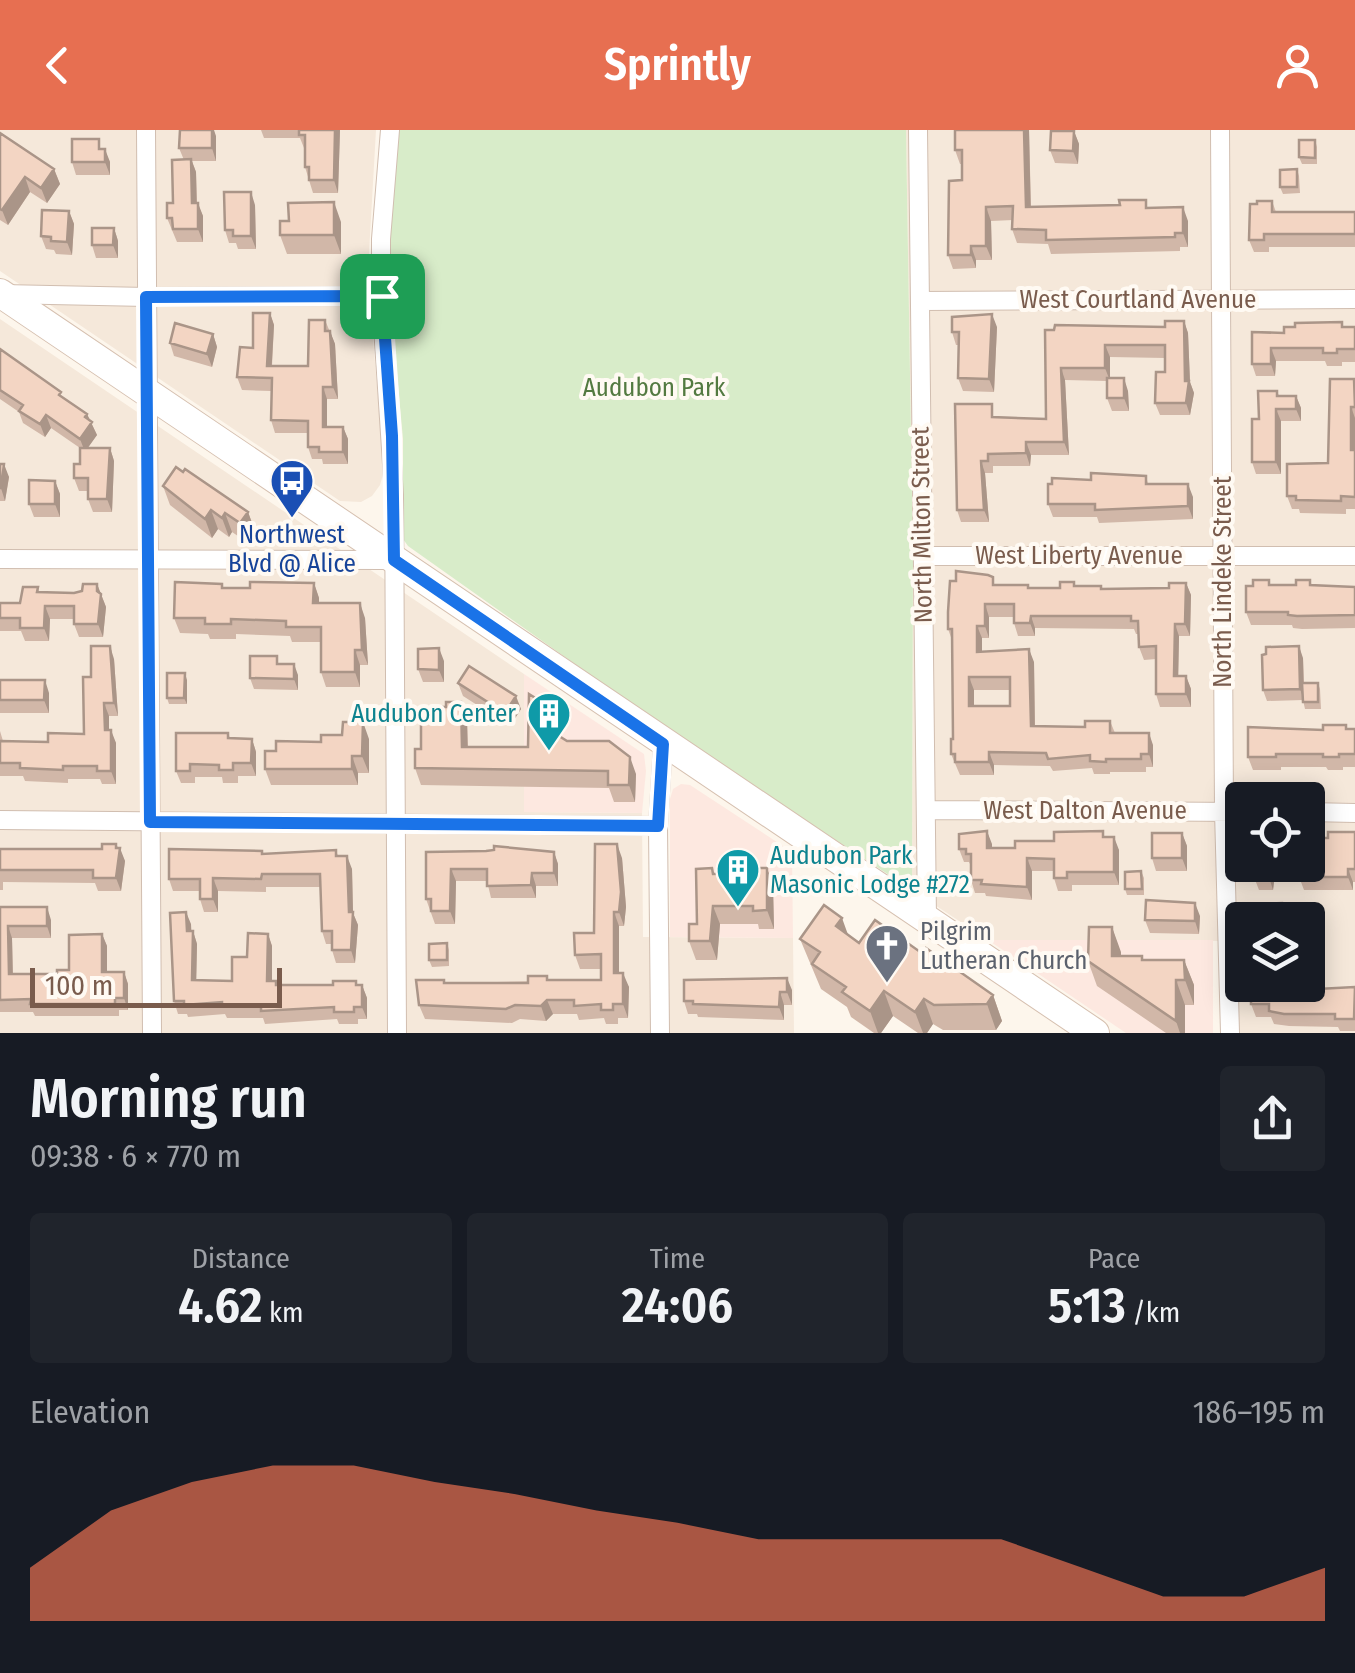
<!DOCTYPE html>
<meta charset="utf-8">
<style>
body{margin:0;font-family:"Fira Sans Condensed",sans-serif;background:#20242c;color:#f1f3f6;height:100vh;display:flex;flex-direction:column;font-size:38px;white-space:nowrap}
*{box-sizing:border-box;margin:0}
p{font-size:32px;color:#9ea1a6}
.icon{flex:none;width:55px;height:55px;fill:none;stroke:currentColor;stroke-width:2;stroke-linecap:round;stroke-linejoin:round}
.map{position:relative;height:903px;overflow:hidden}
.panel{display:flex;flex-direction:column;background:#171b24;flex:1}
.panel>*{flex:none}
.buttons{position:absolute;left:1225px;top:652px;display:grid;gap:20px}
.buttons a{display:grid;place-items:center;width:100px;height:100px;border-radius:10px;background:#171b24;box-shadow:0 5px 25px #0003;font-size:50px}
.scale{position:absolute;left:30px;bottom:25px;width:252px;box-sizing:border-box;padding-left:10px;border:5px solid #7a5c4d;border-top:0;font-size:28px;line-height:35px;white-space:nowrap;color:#7a5c4d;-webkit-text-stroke:8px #fffaf3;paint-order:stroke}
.pin{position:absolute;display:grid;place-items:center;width:85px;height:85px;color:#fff;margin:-42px;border-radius:20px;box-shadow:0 5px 15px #0006}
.round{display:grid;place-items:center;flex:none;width:105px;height:105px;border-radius:10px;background:#20242c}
.headline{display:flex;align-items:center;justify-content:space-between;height:170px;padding:0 30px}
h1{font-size:55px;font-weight:600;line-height:75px}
.figures{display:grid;grid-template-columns:repeat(3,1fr);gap:15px;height:170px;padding:10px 30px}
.figures div{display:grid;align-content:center;border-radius:10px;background:#20242c;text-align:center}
.figures b{font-size:50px;font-weight:600}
.figures small{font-size:28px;font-weight:400}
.figures p{font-size:28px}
.chart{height:280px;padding:20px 30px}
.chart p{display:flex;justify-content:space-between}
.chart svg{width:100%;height:180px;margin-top:10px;fill:#e76f51;opacity:.7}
header{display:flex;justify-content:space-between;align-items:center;height:130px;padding:0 30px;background:#e76f51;color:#fff;font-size:45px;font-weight:600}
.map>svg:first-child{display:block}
</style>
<header><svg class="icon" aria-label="back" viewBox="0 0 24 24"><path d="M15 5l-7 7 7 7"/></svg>Sprintly<svg class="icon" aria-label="person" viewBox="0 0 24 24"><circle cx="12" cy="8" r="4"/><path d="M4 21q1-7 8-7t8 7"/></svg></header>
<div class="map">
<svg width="1355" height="903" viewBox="0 0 1355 903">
<rect width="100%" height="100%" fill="#fdf6ec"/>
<path fill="#f5e8da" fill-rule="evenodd" d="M0,0H376L369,123L371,185L384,341L380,355L372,366L361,372L340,371L0,141Z
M906,0H1355V903H1236L1234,811L988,810L912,760L913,427ZM1242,670H1308V735H1242ZM1242,790H1308V855H1242Z
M0,189L524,544V682L642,683L643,807L793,808L794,903H0Z"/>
<path fill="#fde8e0" d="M524,544L644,624L646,641L642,683L524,682Z
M681,654L690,655L792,722L793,808L670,807V669L673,659Z
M988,810H1213V903H1126Z"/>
<path fill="#d8ecc9" d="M396,0H906L913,427L912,760L671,602L408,416L403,409V309L390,168V67Z"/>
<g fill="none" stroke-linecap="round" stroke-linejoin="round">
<defs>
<path id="street" d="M146,0L152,903
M390,0L381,109V166L394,365L397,903
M918,0L927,790
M1220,0L1224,681L1230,903
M2,164L147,167L381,166
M920,171L1355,169
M922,426H1355
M0,429L393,430
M927,680L1242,682
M1308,682L1355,683
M0,690L658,696
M660,903L658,696L663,614"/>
<path id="secondary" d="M0,163L1095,903"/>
</defs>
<use href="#street" stroke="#d1beb0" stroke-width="20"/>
<use href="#secondary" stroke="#d6c0b0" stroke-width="30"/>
<use href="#street" stroke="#fff" stroke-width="18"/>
<use href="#secondary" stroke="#fff" stroke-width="28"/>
</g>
<path fill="#d1b7a8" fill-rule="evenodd" d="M261,0H340L338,63H313L305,37L304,18L300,8H264Z
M955,0H1029L1031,77L1149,78L1188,91V117H1180V121L1051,124L1048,114L1017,113L1012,99L1013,90L991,91L992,130H976V138L953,139L948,125L962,50V34H960L955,20Z
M1074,1L1079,14L1078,34L1055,33L1050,20Z
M0,3L54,39L60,54L47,73L30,62L8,95L0,90Z
M216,6V31H192L196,42L197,73L203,86V112H177L167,88L173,73L184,30L179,18Z
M1315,10L1317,17V34H1302L1299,27Z
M103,19L110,32V45H76L72,32Z
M1297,39L1299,46L1300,63L1283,64L1280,57Z
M1272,71L1276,82H1355V117H1269V122H1254L1249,110L1257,74Z
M255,75L256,119H238L236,113H229L225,100Z
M69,81L74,94L72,125L56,124L54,120L46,119L41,106Z
M341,92V124H287L280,105Z
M114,98L118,111V128H96L92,115Z
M270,183L274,195L272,236H308L325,190L335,214L338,269H327V297H343L348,309V334H323L322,329H312L308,317V303H275L271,290V261L242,260L237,247Z
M1184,191L1188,203L1190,252L1194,263L1190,285H1160L1155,273L1165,242V228L1110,227V248L1128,261L1129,281H1112L1107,268V251L1065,250L1069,325H1031L1030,336H993V343H985L989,392H961L957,380L997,287L1046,289L1045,200L1165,197Z
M997,197L994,262L963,261L958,248V215H956L952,202Z
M1343,197H1355V232H1342V236H1327L1325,231H1276L1275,246H1256L1252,234L1284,203Z
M213,204L217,217L212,237L174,226L170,213Z
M0,219L63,268L87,284L97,305L87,318H110L114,331L112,382H93L88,369V361H79L74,348L80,334V318L51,298L45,307L23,293L19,282L0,269Z
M1355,252V379H1346V384L1300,383L1299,379H1292L1287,366L1328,333Z
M1277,261L1279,266H1296L1301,278V291H1281V344H1256L1252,332L1259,289Z
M0,334L9,347L5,371H0Z
M1146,346L1148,354L1193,367V389L1099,393L1097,387H1053L1048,374L1091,350Z
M55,351L60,364V387H34L29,374Z
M163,356L248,382L255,401L247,412L232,402L229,407L218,399L212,408L170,375Z
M1310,450L1312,456L1355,457V498L1302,499L1293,498L1292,495H1251L1246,482L1253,456L1296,455Z
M314,453L319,468V473L365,488L368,535H360V557H326L321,542V512H292L290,506L236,504V509H210L208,504L180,503L174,488L222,454L223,458H250Z
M1186,453L1191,465L1190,506H1179L1178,546H1186L1191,559V577H1160L1156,564V529L1144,530L1139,517V504H1136L1134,499L1035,498V506H1018L1014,493V487H989V508H982V522L1034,532L1035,596L1085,597L1110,591L1115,603L1153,615V637H1146V642H1110V644H1094L1092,638L1053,641L1050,636L994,635V645H960L951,624L953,609L952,510L948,499L996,455L1030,458H1060L1075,456H1101L1103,459L1169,458ZM974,560H1010V576H974Z
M97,454L106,477L103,507H79L74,494V489H50L49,511H25L21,501H0V473H20L38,457L39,462L74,463Z
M1303,528L1304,553H1318L1320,559L1321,579H1305L1303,570L1267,571L1263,560Z
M114,529L118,586H109V600L116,613V654H102L100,649H68V653L25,651L23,646H0V601L3,611L48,612L84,604L91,547Z
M444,531V552H423L418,539Z
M280,534L298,545V560L254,559L250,548Z
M0,550L49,563V583H0Z
M187,550V574H169L167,568Z
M458,553L521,579L510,596L463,566Z
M548,576L554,593V603L567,611L636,644L635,672H614L609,658L421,655L415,638L421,619L467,589L468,617H528Z
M1355,599V637H1343V640H1328L1326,637H1281V640H1253L1248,627L1323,600Z
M228,603L230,608L252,609L256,622V646H238V653H223L222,647H195V653H181L176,641Z
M369,609V643H358V655H271L265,639L276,621L321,612Z
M987,701L992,718H1015L1054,711L1105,707L1119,720V755H1072V761H1058L1054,748V741H1032V770L986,766L985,763H975L971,750V736L969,732H964L959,719Z
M1355,702V752H1353V760H1304L1301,752H1274L1273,760H1259L1254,747L1328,708Z
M1182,703L1187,716V741H1156L1152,728Z
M116,714L125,731L121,761H98L95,753L3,752V760H0V719H102Z
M336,720L338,726L352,739L353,783L358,795L355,833H336L332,820V814H326L322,801L321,757H266V762L218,761V782H204L200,769V761H173L169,749L263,724Z
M426,722H554L558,734V756H536V768H491L487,751H456L455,794H435L426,769Z
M622,728L626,777L624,796H619V843L629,857L628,888H618V894H606L604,888L579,890L577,884H553L546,891L520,889L512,893L425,889L419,875L445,853L601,850V839H580L575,825L594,803Z
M767,738L773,756L774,799H759L758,794H720L717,830H696L689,811L697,794L714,744L752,743Z
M1141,741L1144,748V765H1127L1125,759Z
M0,777L51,790V808H12L13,844H57L69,840L102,804L107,816V842H124L128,854V880H119V886H35L33,882H0Z
M1200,786L1199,804L1150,803L1145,790Z
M191,794V801H193L197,814L196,850L232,851L247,827L268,804L272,816V851L277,855H362L367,868V889H358V894H339L337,889L265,894L263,888H227L225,884L188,887L187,884H178L174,871Z
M1112,797L1121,826L1144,830H1184L1194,855V875H1185V903H1166L1097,856L1088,831Z
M848,805L859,813L923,824L993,865L1002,891L996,900H943L933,894L927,903H918L893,886L881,903H874L851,887L847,877L821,859L800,809Z
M447,813L449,820V836L432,837L429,830Z
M1355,857V901H1340L1338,897L1289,896L1274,894L1271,887H1256L1251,874L1300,860Z
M792,860V875H784V890L698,887L697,884H688L684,871Z"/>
<path fill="#aa9588" d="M212,0H214L216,6V31L212,18Z
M335,0H340L338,63L334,50Z
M1024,0H1029L1031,91L1026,77Z
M1074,1L1079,14L1078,34L1073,21Z
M105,19L110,32V45L105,32Z
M191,29L196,42L197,86L192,73Z
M54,39L60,54L47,73L41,58Z
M25,47L30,62L8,95L2,80Z
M251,62L255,75L256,119L251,106Z
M334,72L341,92V124L334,105Z
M198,73L203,86V112L198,99Z
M986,77L991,91L992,130L986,116Z
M1183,77L1188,91V117L1183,103Z
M69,81L74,94L72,125L67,112Z
M114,98L118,111V128L113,115Z
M971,116L976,130V138L971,125Z
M270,183L274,195L271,248L267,236Z
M992,184L997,197L994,262L989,249Z
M1184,191L1188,203L1190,252L1194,263L1190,285L1186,273Z
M330,201L335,214L338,269L333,257Z
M213,204L217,217L212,237L207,224Z
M1105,215L1110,227V251L1105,238Z
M1271,218L1276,231L1275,246L1271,234Z
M1061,238L1065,250L1069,325L1064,312Z
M1124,248L1128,261L1129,281L1124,268Z
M323,257L327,269V309L323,297Z
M1296,266L1301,278V291L1296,279Z
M1351,277L1355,288V331L1351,320Z
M1276,279L1281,291V344L1276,332Z
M87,284L97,305L85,322L80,309L85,287Z
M46,285L51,298L45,307L40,294Z
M343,297L348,309V334L343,322Z
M1026,312L1031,325L1030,336L1026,323Z
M110,318L114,331L112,382L107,369Z
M981,331L985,343L989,392L984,380Z
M4,334L9,347L5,371L1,358Z
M55,351L60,364V387L55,374Z
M1188,354L1193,367V389L1188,376Z
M211,380L218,399L212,408L205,389Z
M248,382L255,401L247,412L240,393Z
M225,383L232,402L229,407L222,388Z
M314,453L319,468V488L313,473Z
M1186,453L1191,465L1190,506L1185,494Z
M97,454L106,477L103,507L98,494Z
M360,473L365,488L368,535L362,520Z
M985,474L989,487V508L985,496Z
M45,476L50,489L49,511L44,498Z
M1031,486L1035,498V506L1030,493Z
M1175,494L1179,506L1178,559L1174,546Z
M977,496L982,508V535L977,522Z
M110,516L114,529L118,586L114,573Z
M1299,516L1303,528L1304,570L1300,559Z
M439,518L444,531V552L439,540Z
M1029,519L1034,532L1035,609L1031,596Z
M355,520L360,535V557L355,542Z
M294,534L298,545V560L294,549Z
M185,543L187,550V574L184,568Z
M1186,546L1191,559V577L1186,564Z
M969,547L974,560V588L969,576Z
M45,550L49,563V583L44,570Z
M516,566L521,579L510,596L505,583Z
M461,572L467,589L468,634L462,617Z
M104,573L109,586V613L105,600Z
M548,576L554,593V615L548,599Z
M363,592L369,609V643L362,626Z
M111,600L116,613V654L111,641Z
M1149,603L1153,615V637L1149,624Z
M252,609L256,622V646L251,633Z
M989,622L994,635V645L989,632Z
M352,626L358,643V655L352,639Z
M630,627L636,644L635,672L629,655Z
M987,701L992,714V731L987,718Z
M1182,703L1187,716V741L1182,728Z
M1114,707L1119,720V755L1114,742Z
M116,714L120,724V718L125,731L121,761L116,748Z
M617,714L622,728L626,777L624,796L619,782Z
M554,722L558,734V756L554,743Z
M347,726L352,739L353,783L358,795L355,833L351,820Z
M1027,728L1032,741V770L1027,757Z
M767,738L773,756L774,799L767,780Z
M451,739L456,751L455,794L450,781Z
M1348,739L1353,752V760L1348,747Z
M1269,740L1274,752L1273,760L1269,747Z
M532,743L536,756V768L531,755Z
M213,748L218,761V782L213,769Z
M1195,773L1200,786L1199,804L1195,791Z
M1282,773L1286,785L1287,790H1283Z
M713,776L720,794L717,830L710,811Z
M47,777L51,790V808L47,796Z
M186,782L191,794L192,814L187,801Z
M614,782L619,796V857L614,843Z
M842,788L851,813L836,796Z
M8,796L12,808L13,856L9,844Z
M1112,797L1121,822V851L1112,826Z
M193,801L197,814L196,863L192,850Z
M102,804L107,816V854L102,842Z
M268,804L272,816V863L267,851Z
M1308,805L1311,814V838L1308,828Z
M1184,830L1194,855V875L1185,850Z
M124,842L128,854V880L124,868Z
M623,843L629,857L628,888L623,874Z
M787,848L792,860V875L787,862Z
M1176,850L1185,875V903H1180L1176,891Z
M362,855L367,868V889L362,877Z
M884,861L893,886L881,903H878L870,881Z
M780,862L784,875V890L779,877Z
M993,865L1002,891L996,900L987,874Z
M924,869L933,894L927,903H923L915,882Z
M547,870L553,884L546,891L541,876Z"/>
<path fill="#f3d5c3" stroke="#aa9588" stroke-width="2.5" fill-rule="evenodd" d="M180,0H212V18H179Z
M299,0H335L334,50H309V37H305V5H299Z
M955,0H1024L1026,77L1120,75L1119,70H1146V78L1183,77V103H1175V107L1046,110V100L1012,99L1013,76L986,77V116H971V125H948L949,51L962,50V20H955Z
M1051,1H1074L1073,21L1050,20Z
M0,3L54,39L41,58L25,47L2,80L0,79Z
M72,9H99V19H105V32H72Z
M1299,10H1315V28L1299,27Z
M191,29L192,73H198V99H173L172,88H167V73H173L172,30Z
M1297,39V57H1280V40Z
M224,62H251V106H233V100H225Z
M1257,71H1272V82H1355V104H1264V110H1249L1250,74H1257Z
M334,72V105H280V91H289L288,73Z
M42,80L69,81L67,112L51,111V107L41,106Z
M92,98H114L113,115H92Z
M253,183H270L267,236H308L309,190H325V201H330L333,257H323V297H343V322H319V317H308V291L271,290L272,248L237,247L240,217L253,218Z
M992,184L989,249L958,248L959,202H952V187Z
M1165,191H1184L1185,251H1189L1186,273H1155L1156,242H1165V215H1105V238H1061L1064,312H1026V323L988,324V331H981L984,380H957L955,274H992V287L1046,289L1045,200H1054L1055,195L1165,197Z
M1342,192V197H1355V219H1337V223H1323V218H1271V234H1252V202L1284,203V197H1295V193Z
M175,193L213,204L207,224L170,213Z
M0,219L61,262L59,265L87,284L85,287L92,292L80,309L46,285L40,294L19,281L23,275L0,260Z
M1107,248H1124V268H1107Z
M1330,249H1354L1355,277H1351V320H1355V367L1341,366V371L1296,370V366H1287V334L1328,333Z
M1258,261H1277V266H1296V279H1276V332H1252V289H1259Z
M80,318H110L107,369H88V348H74V334H80Z
M0,334H4L1,358H0Z
M176,337L183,342L185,339L248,382L240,393L225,383L222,388L211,380L205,389L163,356Z
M1091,343L1146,346V354H1188V376L1095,380V374H1048V354H1052V348L1091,350Z
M29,350L55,351V374H29Z
M956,441L988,445L993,447V455H1028V458H1060V452H1074V456H1101V459L1169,458V453H1186L1185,494H1175L1174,546H1186V564H1156V516L1139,517L1138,491H1131V486H1031L1030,493H1014V474H985V496H977V522L1029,519L1031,596L1085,597V591H1110V603H1149V624H1141V629H1106V632L1090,631V625L1048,629L1046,623L989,622V632H955V624H951V609H953L952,499H948V482L950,451H956ZM969,547H1010V576H969Z
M1253,450H1269V455H1296V450H1310V455L1355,457V485L1297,486L1288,485V482H1246V456H1253Z
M175,452L222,454V458H250V452L314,453L313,473H360L362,520H355V542H321V497H286V491L231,489V494H205V488H174Z
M83,454H97V461L101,464L98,494H74V476H45L44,498H20V488H0V473H20L23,457H38L37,462L74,463L82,461Z
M91,516H110L114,573H104L105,600H111V641H97V636H63V640L20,638V633H0V611L48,612V603L84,604L83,547H91Z
M1299,516L1300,559L1263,560L1262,525L1266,524V517Z
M439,518V540L418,539V519Z
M250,526H277V534H294V549L250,548Z
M469,536L516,566L505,583L458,553Z
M167,543H185L184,568H167Z
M0,550H45L44,570H0Z
M1302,553H1318V572H1303Z
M529,564L548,576V599L567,611H609L630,627L629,655H608V641L415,638V619H421V577H446V572H461L462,617H528Z
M343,592H363L362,626H352V639H265V621H276V611L321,612V605H342Z
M1323,595H1346V599H1355V624H1339V627H1323V624H1276V627H1248V597L1323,600Z
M176,603H228V608L252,609L251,633H233V640H219V635L190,634V641H176Z
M987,701V718H1015V711H1054V702L1103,701V707H1114V742H1067V748H1054V729L1027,728V757L981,754L982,750H971V724H966V719H959V704Z
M1328,702H1355V739H1348V747H1299V740H1269V747H1254V735H1308V708H1328Z
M1152,703H1182V728H1152Z
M102,714H116V718H120L116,748H93V740H0V719H102Z
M595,714H617L621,762L619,782H614V843H623V874H613V880H601V874L574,876V870H547L541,876L515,875L506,879L419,875L416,850H444V853H528V846H547V850H601V824L575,825L574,803H594Z
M494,716L554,722V743H532L531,755L487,756V739H451L450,781H431V769H426V722L486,721L494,720Z
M169,719L262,721V724L336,720V726H347L349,782H353L351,820H332V801H322L320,744H262L261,749L213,748V769H200V749H169Z
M712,738L713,744L752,743V738H767V780L753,781V776H713L710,811H689V794H697L696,739Z
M1141,741L1142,759H1125V742Z
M1146,770L1195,773V791L1145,790Z
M1282,773L1283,790H1263L1262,774Z
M824,775L842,788L836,796L859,813L875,790L923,824L926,818L993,865L987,874L934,875L924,869L915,882L884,861L870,881L842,862L846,857L812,834L820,822L800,809Z
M0,777H47V796H8L9,844H57V840H69V805L102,804V842H124V868H115V874H30L31,869L0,870Z
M186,782L187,801H193L192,850L232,851V827H247L248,803L268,804L267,851H276V855H333V851H356V855H362V877H354V882H334V877L261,881V876H222V872L184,875V871H174L170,783Z
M1089,797H1112V826H1142V830H1184L1185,850H1176V891L1088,831Z
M447,813V830H429V814Z
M787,848V862H780L779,877L693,874V871H684V850Z
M1251,855H1294L1299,856V860L1355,857L1354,889H1335V884H1284L1269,881V874H1251Z"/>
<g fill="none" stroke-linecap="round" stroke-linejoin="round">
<defs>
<path id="route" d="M382,166L392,306L394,430L663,614L658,696L150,692L146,167Z"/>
</defs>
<use href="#route" stroke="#fff" stroke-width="20"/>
<use href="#route" stroke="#1a73e8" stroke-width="12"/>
</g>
<defs>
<symbol id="bus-pin" viewBox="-11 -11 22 30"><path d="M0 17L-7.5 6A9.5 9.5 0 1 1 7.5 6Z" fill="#1a4fb4" stroke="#fffaf3"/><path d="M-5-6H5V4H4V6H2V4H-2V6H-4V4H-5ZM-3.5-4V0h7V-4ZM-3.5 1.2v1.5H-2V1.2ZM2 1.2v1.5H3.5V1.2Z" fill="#fff"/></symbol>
<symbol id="building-pin" viewBox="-11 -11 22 30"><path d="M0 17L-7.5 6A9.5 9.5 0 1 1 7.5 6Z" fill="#0f9aa8" stroke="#fffaf3"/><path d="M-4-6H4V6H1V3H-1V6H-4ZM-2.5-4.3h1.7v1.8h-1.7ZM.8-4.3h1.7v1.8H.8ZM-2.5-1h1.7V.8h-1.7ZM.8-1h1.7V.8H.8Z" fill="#fff"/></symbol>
<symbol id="church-pin" viewBox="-11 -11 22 30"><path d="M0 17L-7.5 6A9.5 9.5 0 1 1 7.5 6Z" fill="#6b7280" stroke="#fffaf3"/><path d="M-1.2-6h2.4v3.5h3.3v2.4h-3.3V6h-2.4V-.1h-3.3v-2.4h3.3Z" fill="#fff"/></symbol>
</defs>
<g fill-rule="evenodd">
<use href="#bus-pin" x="267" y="326" width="50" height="68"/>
<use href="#building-pin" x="524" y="559" width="50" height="68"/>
<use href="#building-pin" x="713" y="715" width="50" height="68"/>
<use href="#church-pin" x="862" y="791" width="50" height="68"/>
</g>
<g text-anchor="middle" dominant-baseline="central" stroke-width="8" stroke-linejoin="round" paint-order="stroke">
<g font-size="25" fill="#7a5c4d" stroke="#fffaf3">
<text x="1138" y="170">West Courtland Avenue</text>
<text transform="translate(922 395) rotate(-91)">North Milton Street</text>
<text x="1079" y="426">West Liberty Avenue</text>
<text transform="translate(1223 452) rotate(-90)">North Lindeke Street</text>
<text x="1085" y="681">West Dalton Avenue</text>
</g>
<g font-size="25" fill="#537a41" stroke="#fffaf3">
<text x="654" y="258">Audubon Park</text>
</g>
<g font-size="25" fill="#164399" stroke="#fffaf3">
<text x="292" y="405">Northwest<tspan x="292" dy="29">Blvd @ Alice</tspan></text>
</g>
<g font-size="25" fill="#0d838f" stroke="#fffaf3" text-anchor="end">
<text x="516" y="584">Audubon Center</text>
<text x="770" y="726" text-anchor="start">Audubon Park<tspan x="770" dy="29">Masonic Lodge #272</tspan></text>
</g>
<g font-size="25" fill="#5b616d" stroke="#fffaf3" text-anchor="start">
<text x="920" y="802">Pilgrim<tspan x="920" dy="29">Lutheran Church</tspan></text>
</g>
</g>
</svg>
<div class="buttons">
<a><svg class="icon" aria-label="locate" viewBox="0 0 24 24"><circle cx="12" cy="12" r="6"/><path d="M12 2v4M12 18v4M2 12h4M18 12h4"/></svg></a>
<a><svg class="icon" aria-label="layers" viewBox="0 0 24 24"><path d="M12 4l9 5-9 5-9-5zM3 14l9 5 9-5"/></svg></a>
</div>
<div class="scale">100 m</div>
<div class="pin" style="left:382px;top:166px;background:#1e9e55"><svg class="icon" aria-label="arrive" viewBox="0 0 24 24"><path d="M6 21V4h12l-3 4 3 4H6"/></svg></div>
</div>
<section class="panel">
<div class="headline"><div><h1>Morning run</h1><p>09:38 · 6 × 770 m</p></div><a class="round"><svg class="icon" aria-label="share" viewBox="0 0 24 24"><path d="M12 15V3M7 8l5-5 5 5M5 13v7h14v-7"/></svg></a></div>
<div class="figures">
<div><p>Distance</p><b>4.62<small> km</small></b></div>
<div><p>Time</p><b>24:06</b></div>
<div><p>Pace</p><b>5:13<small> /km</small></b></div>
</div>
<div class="chart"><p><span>Elevation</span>186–195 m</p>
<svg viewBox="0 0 160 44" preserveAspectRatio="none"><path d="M0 44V31L10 17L20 10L30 6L40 6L50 10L60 13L70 17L80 20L90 24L100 24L110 24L120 24L130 31L140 38L150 38L160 31V44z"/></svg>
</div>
</section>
